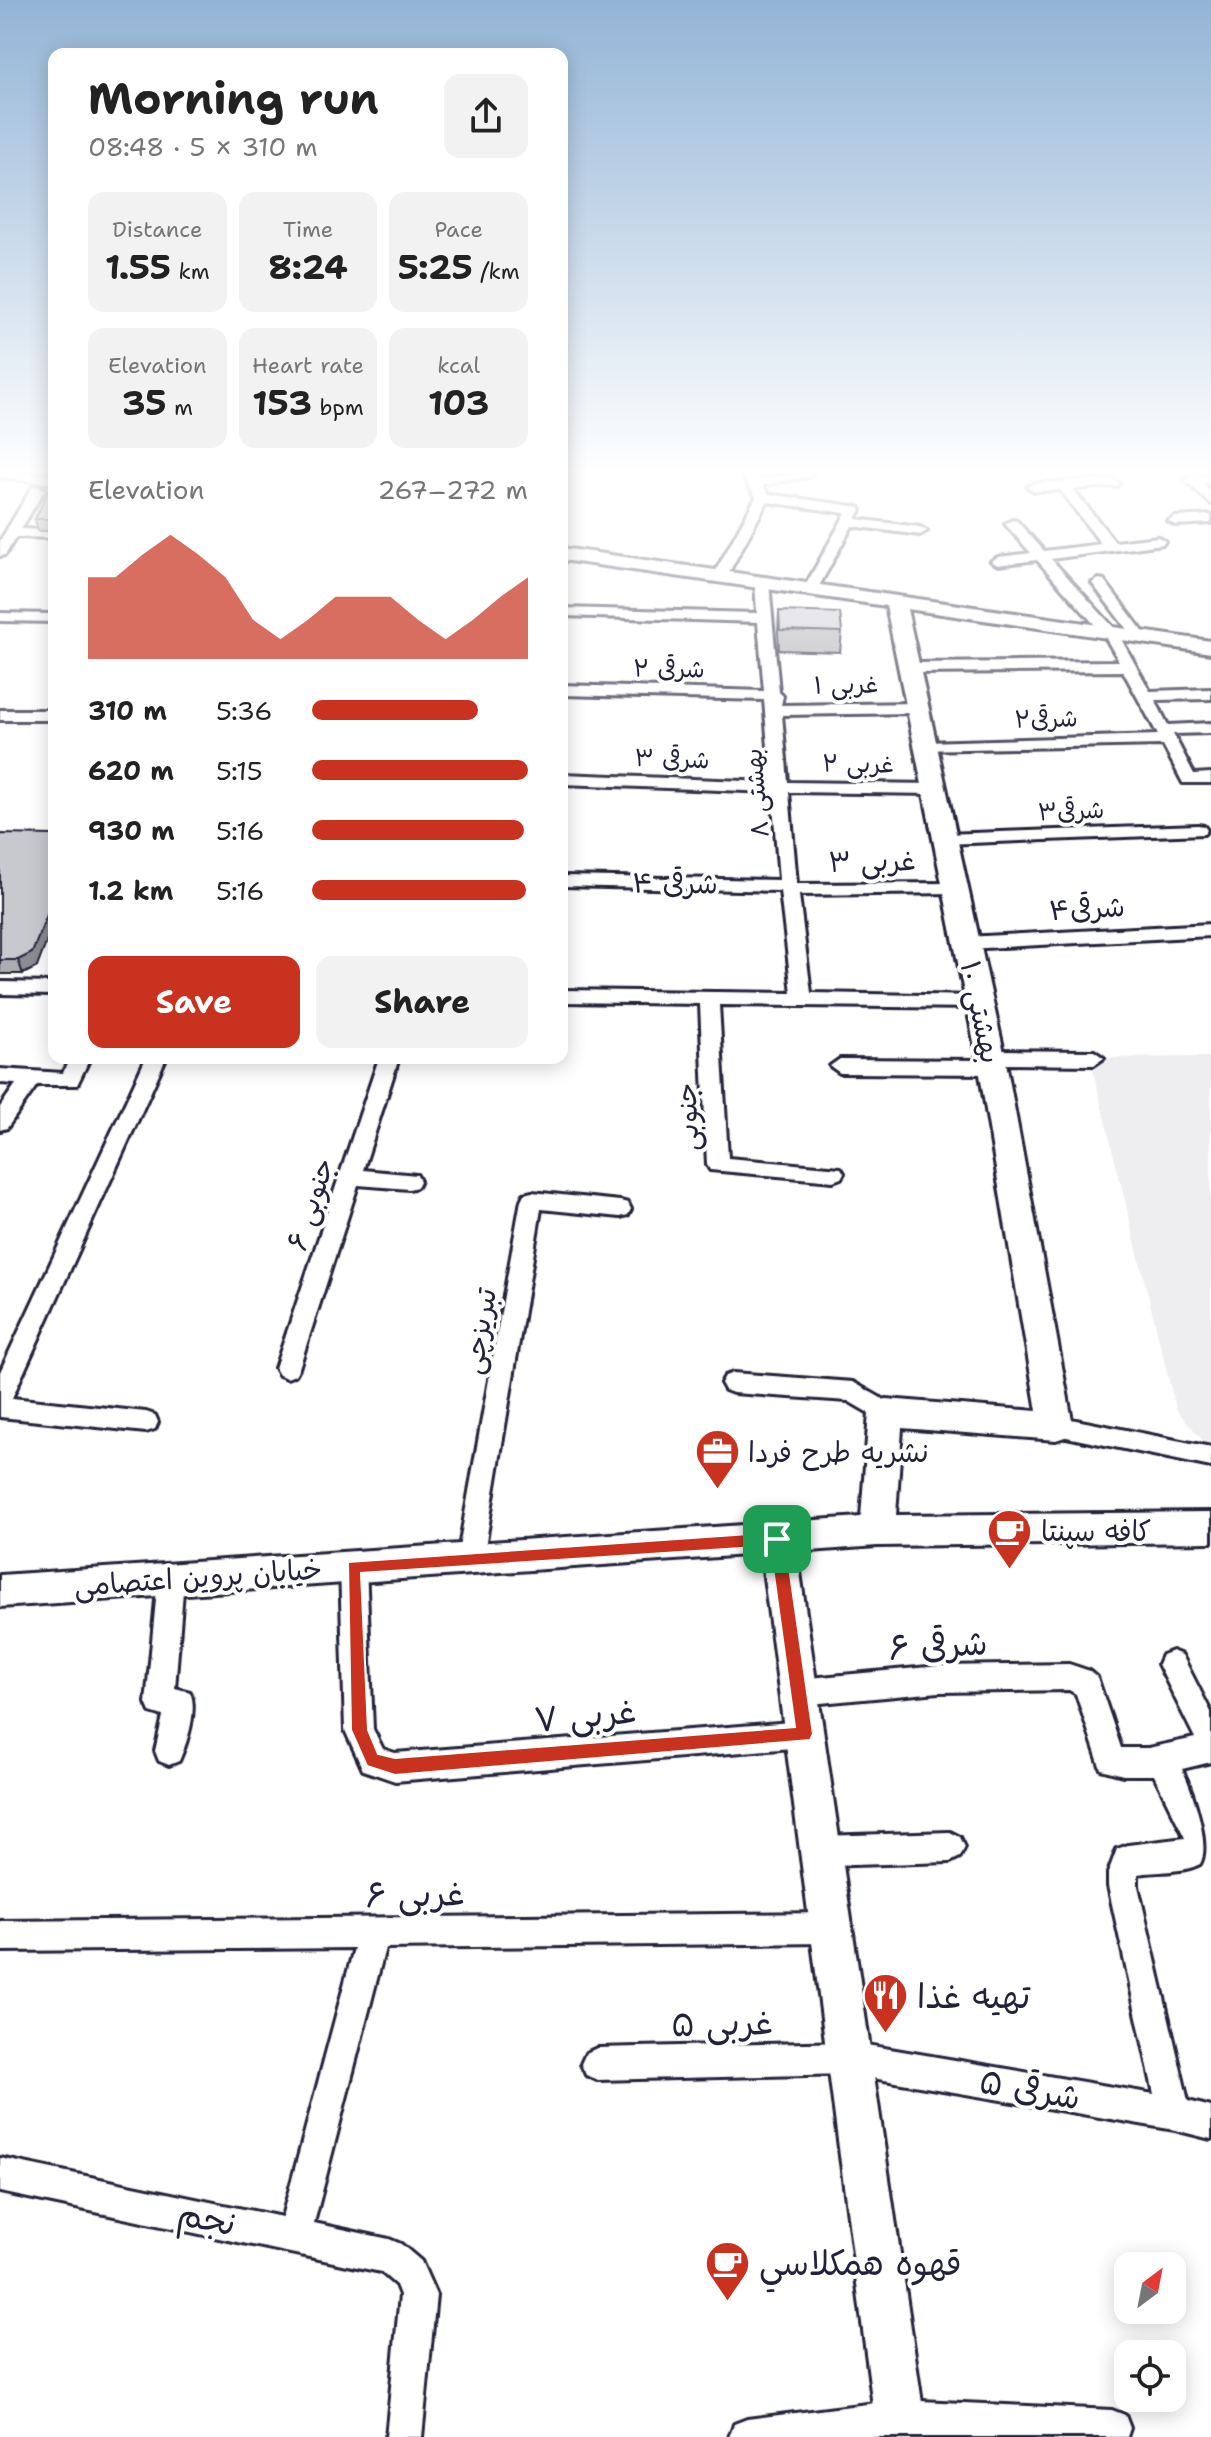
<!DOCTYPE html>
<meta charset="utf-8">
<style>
body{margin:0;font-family:"Shantell Sans","Playpen Sans Arabic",sans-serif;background:#f2f2f2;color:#222;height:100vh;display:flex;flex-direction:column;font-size:30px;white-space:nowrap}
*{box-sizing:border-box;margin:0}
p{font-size:26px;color:#767676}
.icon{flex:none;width:44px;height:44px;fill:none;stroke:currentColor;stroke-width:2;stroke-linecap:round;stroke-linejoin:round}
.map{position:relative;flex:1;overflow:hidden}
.sheet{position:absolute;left:48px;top:48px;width:520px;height:1016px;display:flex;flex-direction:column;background:#fff;border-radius:16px;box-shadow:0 4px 20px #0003}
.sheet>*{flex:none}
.needle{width:52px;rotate:32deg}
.tools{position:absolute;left:1114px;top:2252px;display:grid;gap:16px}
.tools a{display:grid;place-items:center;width:72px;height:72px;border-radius:16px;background:#fff;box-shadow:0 4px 20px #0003;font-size:40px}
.pin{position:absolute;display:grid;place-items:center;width:68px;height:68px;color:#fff;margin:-34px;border-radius:16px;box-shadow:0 4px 12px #0006}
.round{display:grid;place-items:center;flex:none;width:84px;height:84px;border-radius:16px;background:#f2f2f2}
.overview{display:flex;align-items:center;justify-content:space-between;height:136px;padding:0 40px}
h1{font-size:44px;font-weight:700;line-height:60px}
.figures{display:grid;grid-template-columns:repeat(3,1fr);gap:12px;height:136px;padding:8px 40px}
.figures div{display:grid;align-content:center;border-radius:16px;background:#f2f2f2;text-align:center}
.figures b{font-size:34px;font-weight:700}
.figures small{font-size:22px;font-weight:400}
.figures p{font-size:22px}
.chart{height:224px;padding:16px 40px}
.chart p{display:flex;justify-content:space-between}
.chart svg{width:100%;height:144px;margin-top:8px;fill:#c8321e;opacity:.7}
.action{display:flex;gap:16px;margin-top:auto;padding:16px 40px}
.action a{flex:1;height:92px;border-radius:16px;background:#c8321e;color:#fff;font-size:32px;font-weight:700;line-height:92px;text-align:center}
.action a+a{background:#f2f2f2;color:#222}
ul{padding:0 40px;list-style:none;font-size:26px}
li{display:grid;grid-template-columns:128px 96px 1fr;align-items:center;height:60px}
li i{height:20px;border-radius:10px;background:#c8321e}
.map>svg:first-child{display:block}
</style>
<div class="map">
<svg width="1211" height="2437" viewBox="0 0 1211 2437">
<rect width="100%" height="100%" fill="#fff"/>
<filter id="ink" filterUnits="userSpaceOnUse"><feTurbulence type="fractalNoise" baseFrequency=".0125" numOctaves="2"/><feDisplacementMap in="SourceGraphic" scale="16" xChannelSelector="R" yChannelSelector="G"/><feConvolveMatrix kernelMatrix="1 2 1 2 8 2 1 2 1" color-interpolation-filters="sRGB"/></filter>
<g filter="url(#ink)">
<path fill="#eeeef1" d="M1211,1057V1450L1176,1409L1090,1058Z"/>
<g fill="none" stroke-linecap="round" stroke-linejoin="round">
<defs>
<path id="street" d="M740,473H753L758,478L814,473L808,477L763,485L768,494L859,507L861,510L856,519L920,527L927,531L920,535L852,526L818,588L811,592L804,588L846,513L767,502L727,576L720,580L715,579L713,576L756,497Z
M1211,475V483H1202L1211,492V504L1185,480L1192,476Z
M1112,479L1119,483L1117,486L1073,489L1115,542L1158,537L1165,541L1163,544L1051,559L1116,630L1150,691L1211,689V699L1155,700L1168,725L1211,723V733L1173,734L1194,774L1211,773V783H1183L1163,745L919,750L917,747L925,742L1158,735L1123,671L910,673L902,668L910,663L1119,661L1104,635L1037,560L998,565L991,561L998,557L1031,553L1005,524L1012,520L1017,521L1044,551L1101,544L1060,490L1034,491L1027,487L1034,483Z
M33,486L45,489L21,529L54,530V538L16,537L5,555L0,556V541Z
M1211,515V523L1175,525L1168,521L1175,517Z
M762,579L769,583L779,692L783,696L781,705L918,703L926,708L918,713L782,715L788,782L935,784L943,789L935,794L789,792L797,884L955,883L964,888L955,893L799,895L811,993L980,996L990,1002L980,1008L719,1005L728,1158L841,1168L844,1173L841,1178L833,1181L710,1170L707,1165L700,1004L562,1002V990L792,993L780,891L562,886V876L779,880L772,792L562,784V774L771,782L764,700L562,695V685L764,691L758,622L562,616V608L757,613L755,583Z
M1099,579L1104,580L1145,634V640H1135L1092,583Z
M0,613L54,614V622L0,621Z
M0,710H54V720H0Z
M1198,825L1204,826L1207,830L1204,834L945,844L936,839L945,834Z
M1211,924V936L966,949L957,943L966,937Z
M0,982L54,983V995L0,994Z
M991,1050L1094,1051L1104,1058L1094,1065L1001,1064L1000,1072L993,1074L840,1073L830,1066L840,1059L983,1060L984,1052Z
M70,1058H90L77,1085H37L7,1128L0,1130V1107L16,1084L0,1083V1069L63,1073Z
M146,1058H166L12,1398L146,1412L155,1415L158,1422L155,1429L146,1432L0,1417V1372Z
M379,1058H399L363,1170L417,1175L420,1181L417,1187L409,1189L358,1185L299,1368L295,1375L287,1378L279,1375L275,1368Z
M532,1192L620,1201L628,1203L631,1209L628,1215L620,1217L541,1209L483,1559L479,1567L470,1571L461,1567L457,1559L521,1200L524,1194Z
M733,1373L853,1382L895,1406L898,1413L895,1420L886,1423L848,1401L733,1393L725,1390L721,1383L725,1376Z
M1056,1416L1211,1447V1467L1047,1433L1044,1426L1047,1419Z
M353,1555L362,1559L366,1567L373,1729L383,1749L395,1753L804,1721L814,1724L818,1734L814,1744L804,1747L395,1781L363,1770L345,1730L340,1567L344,1559Z
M171,1567L180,1571L184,1579L175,1688L190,1692C198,1710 187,1743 179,1761L169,1765L159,1761L155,1751L163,1716L150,1712L146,1703L158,1579L162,1571Z
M1172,1651L1182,1655L1211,1712V1762L1182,1769C1193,1791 1211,1846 1200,1864C1183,1873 1156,1871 1138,1874V1886L1188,2101L1211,2107V2139L1175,2130L849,2074L597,2080L586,2075L581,2064L586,2053L597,2048L849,2042L1154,2094L1108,1886V1873L1117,1849L1128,1845L1185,1838L1154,1775H1123L1101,1769L1076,1694L1069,1690L939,1692L799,1705L789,1701L785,1692L789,1683L799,1679L939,1666L1069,1664L1090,1671L1097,1677L1121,1748H1148L1195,1738L1158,1664L1162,1655Z
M950,1832L960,1837L965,1847L960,1857L950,1862L820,1866L810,1861L805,1851L810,1841L820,1836Z
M831,1913L842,1917L846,1928L842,1939L831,1943L385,1948L314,2223L389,2239L401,2244L421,2261L436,2295L422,2437H386L400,2295L396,2285L381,2272L0,2192V2158L282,2217L354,1948L0,1951V1921Z
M899,2400L1112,2410L1125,2415L1130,2428L1127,2437H729L734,2424L747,2419Z"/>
<path id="secondary" d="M0,473L54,474V484L7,478L1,477Z
M562,548L1211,641V653L907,609L1005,1057L1073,1426L1068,1436L1056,1440L902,1428L896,1515L1211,1512V1542L877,1546L797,1552L927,2437H877L761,1554L0,1607V1575L861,1517L869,1413L874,1403L886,1399L1037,1411L977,1057L886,606L562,560Z"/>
</defs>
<use href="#street" stroke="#22223b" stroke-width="6"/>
<use href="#secondary" stroke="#22223b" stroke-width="6"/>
<use href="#street" fill="#fff" fill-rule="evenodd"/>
<use href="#secondary" fill="#fff" fill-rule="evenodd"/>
</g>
<path fill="#acacb2" stroke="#22223b" stroke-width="2" d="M54,481V531H38L35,519Z
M779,611L842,632L840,652L779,650L778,631Z
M0,834L37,967L23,974H0Z"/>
<path fill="#8c8c91" stroke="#22223b" stroke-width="2" d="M54,897V922L37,967L23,974L18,960Z"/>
<path fill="#c8c8cf" stroke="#22223b" stroke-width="2" d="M53,481H54V519H35Z
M779,611L840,613L842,632L780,630Z
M0,834L54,835V897L32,953L18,960H0Z"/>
</g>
<linearGradient id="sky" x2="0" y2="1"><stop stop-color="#93b4d6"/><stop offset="0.58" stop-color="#fff"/><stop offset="1" stop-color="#fff" stop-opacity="0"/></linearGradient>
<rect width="1211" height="814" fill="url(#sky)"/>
<path fill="#c8321e" stroke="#fff" stroke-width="2" fill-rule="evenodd" d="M777,1532L785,1539L813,1734L810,1740L395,1775L367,1766L351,1730L348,1562ZM770,1546L795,1727L395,1758L378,1754L368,1730L361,1573Z"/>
<defs>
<symbol id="office-pin" viewBox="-11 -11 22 30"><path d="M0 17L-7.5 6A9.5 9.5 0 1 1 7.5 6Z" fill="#c8321e" stroke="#fff"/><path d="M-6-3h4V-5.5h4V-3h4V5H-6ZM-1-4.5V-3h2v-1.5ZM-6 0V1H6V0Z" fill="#fff"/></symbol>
<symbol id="cafe-pin" viewBox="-11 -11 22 30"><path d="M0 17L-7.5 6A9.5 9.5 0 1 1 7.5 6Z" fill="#c8321e" stroke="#fff"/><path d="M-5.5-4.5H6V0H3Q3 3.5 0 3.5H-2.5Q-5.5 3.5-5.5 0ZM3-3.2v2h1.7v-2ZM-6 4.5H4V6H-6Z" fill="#fff"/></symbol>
<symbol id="restaurant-pin" viewBox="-11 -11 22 30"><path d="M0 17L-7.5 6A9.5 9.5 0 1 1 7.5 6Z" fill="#c8321e" stroke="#fff"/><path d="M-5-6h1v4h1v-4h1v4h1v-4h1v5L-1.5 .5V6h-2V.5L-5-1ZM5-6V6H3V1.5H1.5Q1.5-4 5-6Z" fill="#fff"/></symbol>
</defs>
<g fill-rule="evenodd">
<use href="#office-pin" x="692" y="1426" width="51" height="69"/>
<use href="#cafe-pin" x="984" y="1506" width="51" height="69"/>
<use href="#restaurant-pin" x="860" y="1970" width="51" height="69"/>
<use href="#cafe-pin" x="702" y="2238" width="51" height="69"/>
</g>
<g text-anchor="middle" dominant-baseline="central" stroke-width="8" stroke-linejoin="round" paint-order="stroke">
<g font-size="24" fill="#22223b" stroke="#fff">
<text transform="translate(669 669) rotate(1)">شرقی ۲</text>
<text transform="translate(846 685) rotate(-1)">غربی ۱</text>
<text transform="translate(1046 719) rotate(-1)">شرقی۲</text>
<text transform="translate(672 759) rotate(2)">شرقی ۳</text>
<text transform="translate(858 764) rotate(1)">غربی ۲</text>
<text transform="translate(757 793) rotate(-95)">بهشتی ۸</text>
<text transform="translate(1071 811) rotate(-2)">شرقی۳</text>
</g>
<g font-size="28" fill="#22223b" stroke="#fff">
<text transform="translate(872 861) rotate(-1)">غربی ۳</text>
<text transform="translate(675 883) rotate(1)">شرقی ۴</text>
<text transform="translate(1087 908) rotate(-3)">شرقی۴</text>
<text transform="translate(981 1012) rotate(78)">بهشتی ۱۰</text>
<text transform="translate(687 1117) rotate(-93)">جنوبی</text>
<text transform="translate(310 1204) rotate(-72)">جنوبی ۶</text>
<text transform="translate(479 1331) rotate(-80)">تبریزچی</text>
<text transform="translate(198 1577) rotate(-4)">خیابان پروین اعتصامی</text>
</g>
<g font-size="28" fill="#22223b" stroke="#fff" text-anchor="start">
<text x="748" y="1452">نشریه طرح فردا</text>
<text x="1041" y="1531">کافه سپنتا</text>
</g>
<g font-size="34" fill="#22223b" stroke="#fff">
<text transform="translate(938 1645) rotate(-3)">شرقی ۶</text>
<text transform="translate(585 1715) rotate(-5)">غربی ۷</text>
<text transform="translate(415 1894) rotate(-1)">غربی ۶</text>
<text transform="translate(722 2023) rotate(-1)">غربی ۵</text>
<text transform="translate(1030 2089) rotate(10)">شرقی ۵</text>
<text transform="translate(207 2218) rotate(12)">نجم</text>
</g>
<g font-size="34" fill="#22223b" stroke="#fff" text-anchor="start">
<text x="917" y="1996">تهیه غذا</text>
<text x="759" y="2263">قهوه همكلاسي</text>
</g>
</g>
</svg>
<div class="tools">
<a><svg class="needle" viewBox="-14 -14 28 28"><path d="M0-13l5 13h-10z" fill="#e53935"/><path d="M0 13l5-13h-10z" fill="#767676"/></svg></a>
<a><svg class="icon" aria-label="locate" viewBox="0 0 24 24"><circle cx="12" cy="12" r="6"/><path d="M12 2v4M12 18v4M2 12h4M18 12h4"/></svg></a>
</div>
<div class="pin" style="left:777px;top:1539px;background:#1e9e55"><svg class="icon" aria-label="arrive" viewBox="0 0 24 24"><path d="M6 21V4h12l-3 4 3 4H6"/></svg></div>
<section class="sheet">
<div class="overview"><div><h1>Morning run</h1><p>08:48 · 5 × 310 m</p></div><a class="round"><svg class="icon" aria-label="share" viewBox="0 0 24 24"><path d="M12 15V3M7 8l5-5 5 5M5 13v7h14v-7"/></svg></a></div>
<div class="figures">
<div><p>Distance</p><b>1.55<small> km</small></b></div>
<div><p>Time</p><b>8:24</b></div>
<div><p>Pace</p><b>5:25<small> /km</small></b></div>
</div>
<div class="figures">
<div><p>Elevation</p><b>35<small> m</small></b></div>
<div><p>Heart rate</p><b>153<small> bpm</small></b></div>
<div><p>kcal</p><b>103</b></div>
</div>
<div class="chart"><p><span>Elevation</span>267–272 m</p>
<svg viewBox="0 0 160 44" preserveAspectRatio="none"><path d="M0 44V19L10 19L20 12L30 6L40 12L50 19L60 32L70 38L80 32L90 25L100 25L110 25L120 32L130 38L140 32L150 25L160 19V44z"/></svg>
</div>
<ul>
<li><b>310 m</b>5:36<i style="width:77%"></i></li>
<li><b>620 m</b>5:15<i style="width:100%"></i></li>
<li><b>930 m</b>5:16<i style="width:98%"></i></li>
<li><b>1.2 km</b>5:16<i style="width:99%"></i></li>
</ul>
<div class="action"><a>Save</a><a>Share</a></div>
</section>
</div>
